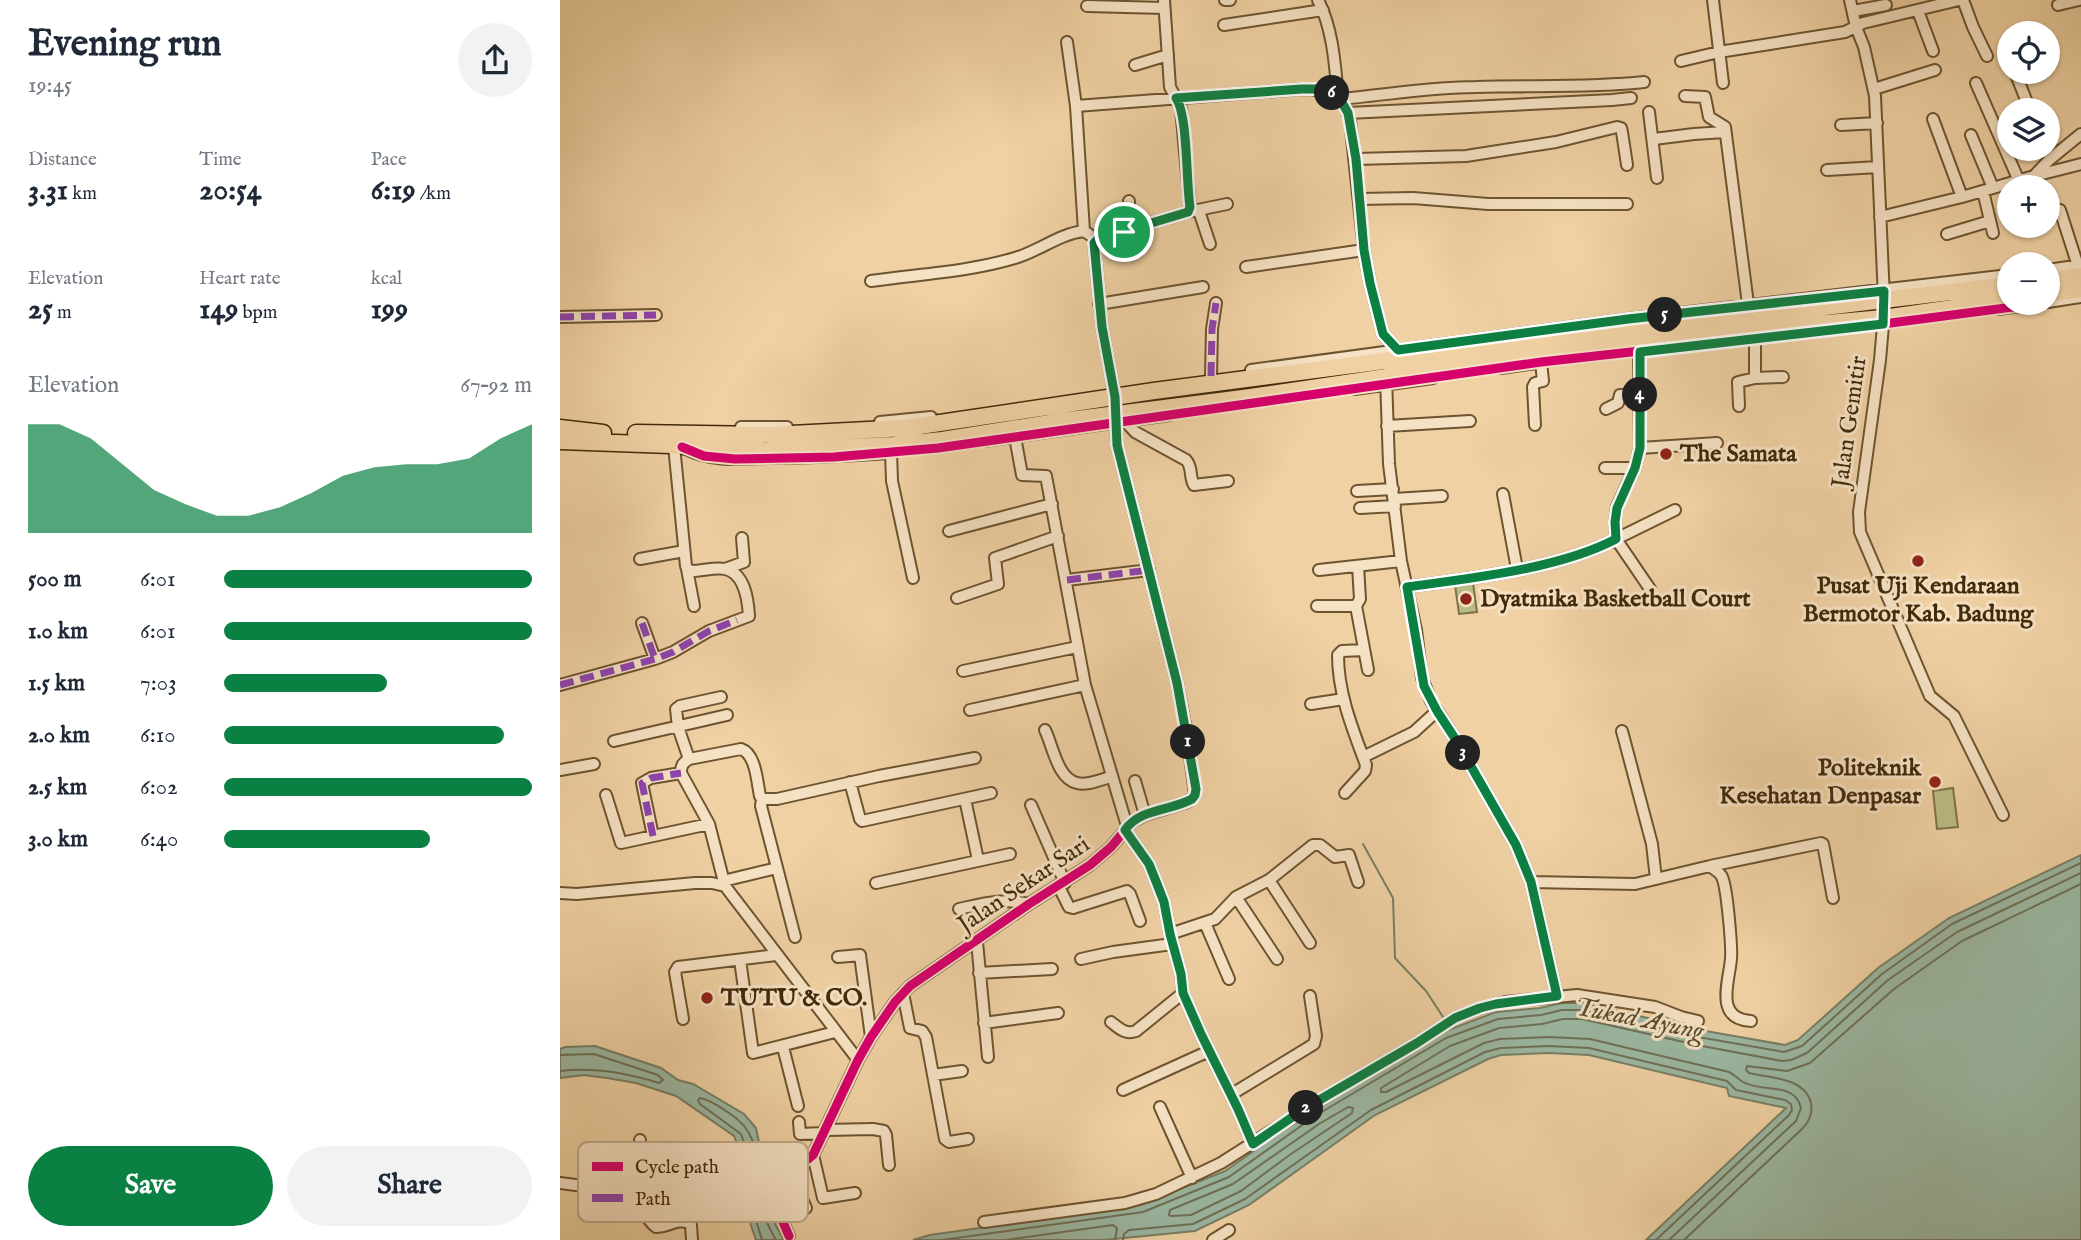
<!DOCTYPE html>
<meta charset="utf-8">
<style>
body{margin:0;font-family:"IM FELL English",serif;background:#f2f2f3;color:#1f2937;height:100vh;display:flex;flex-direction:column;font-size:26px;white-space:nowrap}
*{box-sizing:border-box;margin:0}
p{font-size:23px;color:#747a83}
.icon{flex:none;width:38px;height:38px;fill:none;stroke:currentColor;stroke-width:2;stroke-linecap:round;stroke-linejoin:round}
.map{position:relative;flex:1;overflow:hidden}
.sheet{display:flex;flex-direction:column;background:#fff;width:560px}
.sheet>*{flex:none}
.fabs{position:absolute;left:1437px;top:21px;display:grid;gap:14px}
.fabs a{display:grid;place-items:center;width:63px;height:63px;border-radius:50%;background:#fff;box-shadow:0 2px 5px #0004;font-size:35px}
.pin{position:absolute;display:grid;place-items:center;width:60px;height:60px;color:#fff;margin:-30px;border:4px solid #fff;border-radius:50%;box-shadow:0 2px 7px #0007}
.km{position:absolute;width:35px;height:35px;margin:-18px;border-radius:50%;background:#222;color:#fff;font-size:19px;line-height:35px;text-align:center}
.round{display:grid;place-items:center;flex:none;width:74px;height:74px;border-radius:37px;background:#f2f2f3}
.overview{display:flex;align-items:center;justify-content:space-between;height:119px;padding:0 28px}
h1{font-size:38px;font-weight:700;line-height:52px}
.stats{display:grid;grid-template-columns:repeat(3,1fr);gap:10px;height:119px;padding:7px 28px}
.stats div{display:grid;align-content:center}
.stats b{font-size:30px;font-weight:700}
.stats small{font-size:19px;font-weight:400}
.stats p{font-size:19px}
.chart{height:196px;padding:14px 28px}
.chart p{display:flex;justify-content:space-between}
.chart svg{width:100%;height:126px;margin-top:7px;fill:#0b8043;opacity:.7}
.primary-button{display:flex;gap:14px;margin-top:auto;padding:14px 28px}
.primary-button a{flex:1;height:80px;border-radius:42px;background:#0b8043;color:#fff;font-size:28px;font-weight:700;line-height:80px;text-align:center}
.primary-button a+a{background:#f2f2f3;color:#1f2937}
ul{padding:0 28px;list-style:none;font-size:23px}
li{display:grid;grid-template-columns:112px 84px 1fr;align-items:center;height:52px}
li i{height:18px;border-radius:9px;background:#0b8043}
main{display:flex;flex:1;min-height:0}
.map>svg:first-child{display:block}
</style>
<main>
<section class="sheet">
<div class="overview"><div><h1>Evening run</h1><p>19:45</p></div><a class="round"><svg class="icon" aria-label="share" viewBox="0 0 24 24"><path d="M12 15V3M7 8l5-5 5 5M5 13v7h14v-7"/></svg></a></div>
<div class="stats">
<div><p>Distance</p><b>3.31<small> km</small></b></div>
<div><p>Time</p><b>20:54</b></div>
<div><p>Pace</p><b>6:19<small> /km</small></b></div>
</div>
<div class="stats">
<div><p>Elevation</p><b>25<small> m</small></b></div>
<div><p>Heart rate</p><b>149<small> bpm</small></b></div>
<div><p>kcal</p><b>199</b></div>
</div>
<div class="chart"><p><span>Elevation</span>67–92 m</p>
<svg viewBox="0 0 160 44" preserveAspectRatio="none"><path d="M0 44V6L10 6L20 11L30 20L40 29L50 34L60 38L70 38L80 35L90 30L100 24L110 21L120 20L130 20L140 18L150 11L160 6V44z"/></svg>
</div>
<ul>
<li><b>500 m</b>6:01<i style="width:100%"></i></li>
<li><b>1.0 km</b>6:01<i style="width:100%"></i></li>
<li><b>1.5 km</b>7:03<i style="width:53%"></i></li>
<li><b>2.0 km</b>6:10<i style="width:91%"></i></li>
<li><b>2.5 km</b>6:02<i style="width:100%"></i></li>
<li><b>3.0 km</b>6:40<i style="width:67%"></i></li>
</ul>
<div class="primary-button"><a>Save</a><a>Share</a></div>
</section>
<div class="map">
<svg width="1521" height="1240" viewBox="0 0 1521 1240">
<rect width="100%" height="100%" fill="#f0d1a3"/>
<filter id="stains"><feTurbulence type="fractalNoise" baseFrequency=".00286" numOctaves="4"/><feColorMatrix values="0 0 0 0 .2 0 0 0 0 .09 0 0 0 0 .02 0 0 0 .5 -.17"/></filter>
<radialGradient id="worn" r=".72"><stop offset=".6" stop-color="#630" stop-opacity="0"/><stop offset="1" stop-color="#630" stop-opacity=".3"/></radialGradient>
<path fill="#bbbb84" stroke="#7e7246" stroke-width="2" d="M913,583L917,612L899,614L895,585Z
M1393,788L1398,827L1377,829L1373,791Z"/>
<path fill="#9bb7a2" stroke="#777f65" stroke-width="2" d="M1521,855V1240H1086L1226,1108L1169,1096L1167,1088L1029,1055L989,1053L941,1055L928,1059L815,1115L689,1205L635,1231L544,1240H353L370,1235L580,1205L665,1171L751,1111L883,1032L936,1012L980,1008L1002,1003H1023L1140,1030L1225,1045L1238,1040L1318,968L1389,918Z
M35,1046L101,1068L118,1080L133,1084L184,1114L196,1128L204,1166L207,1198L215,1224L224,1240H196L185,1208L180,1152L174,1136L116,1096L76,1083L47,1078L24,1075L0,1078V1049L5,1047Z"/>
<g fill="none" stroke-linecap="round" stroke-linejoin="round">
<path stroke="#6e7056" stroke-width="2" d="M0,1055L34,1054L98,1075L103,1080L99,1083C67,1073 34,1067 0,1071
M788,1107L793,1108L792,1113L731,1154L681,1191L631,1215L611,1216L609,1215L610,1210L673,1184L759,1124Z
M202,1240L192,1207L187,1151L181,1134L140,1104L138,1100L140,1098C151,1100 160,1107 169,1113C205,1136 193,1165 200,1200C203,1214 209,1228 216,1240
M382,1240L583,1212L669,1177L755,1116L886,1038L938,1019L981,1015L1002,1010H1022L1138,1037L1224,1052L1242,1046L1322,974L1392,924L1521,863
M446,1240L553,1225L557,1228L555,1240
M563,1240L564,1234L569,1230L633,1224L685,1199L811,1110L925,1052L941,1048L989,1046L1029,1048L1167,1081L1176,1090L1225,1100L1231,1104L1232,1110L1229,1115L1096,1240
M1109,1240L1236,1121L1241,1108C1235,1081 1201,1093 1183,1082C1178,1079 1175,1075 1169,1072L1030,1039L989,1037L940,1039L924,1043L826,1092H821V1088L890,1046L939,1028L982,1024L1003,1019H1022L1137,1045L1222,1061L1231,1060L1247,1053L1328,980L1397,932L1521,873
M1124,1240L1242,1129C1249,1122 1253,1114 1251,1103C1245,1077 1209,1078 1189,1073L1186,1070L1187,1066L1227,1071L1250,1063L1334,989L1402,941L1521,884"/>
<path stroke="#777f65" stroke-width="2" d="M803,844L833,898L835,958L866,991L885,1020"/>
<defs>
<path id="minor" d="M604,0L610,87L621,108L630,207L628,212
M665,0H670
M758,0C773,29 775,65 778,97
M1153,0L1163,83
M1290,0L1296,27L1304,47L1315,96L1324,298
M1403,0L1413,27L1427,56
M1498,5L1519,0
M527,6L604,8
M1293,11L1326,5
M1358,11L1373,51
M664,25L763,10
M507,42L516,106L524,231L530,235
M1121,61L1159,52L1285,32L1303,23L1399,0
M575,65L608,55
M1455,72L1470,110
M1416,83L1459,181
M1314,89L1375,70
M1125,96L1145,97L1149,117L1165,127L1188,304
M780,99C825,95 871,87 916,87C972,85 1028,88 1084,82
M516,106L742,89C766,89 784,94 790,120L804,250L810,283L823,334L838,350
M1089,112L1097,178
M788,113L1052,100L1071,98
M1373,119L1402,197
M1281,125L1317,123
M1411,135L1433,188
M1094,139L1134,134L1165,132
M796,159L906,156L996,142L1057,127L1061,128L1062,132L1067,165
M1267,170L1318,167
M1474,176L1521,164
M1423,191L1433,233
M799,199L853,198L928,204H1067
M1500,210L1518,266
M639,211L650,244
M1320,217L1402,197L1474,176L1489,160L1521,134
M564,232C565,221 570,213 569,201
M1387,234L1430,221
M534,243L538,239L628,212L667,204
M686,267L804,250
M1488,270L1521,265
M311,281C359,274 408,272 455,258C479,251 499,234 524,231
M1488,302L1521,297
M539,304L643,287
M1438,309L1483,303
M1324,314L1320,360L1299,512L1300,532L1370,696L1394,716L1443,815
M0,317L96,315
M941,368L984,362
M691,370L1068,319L1449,275
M651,376L652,329L656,303
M826,378L829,464L841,561L856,630L862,678L871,701L896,740L956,845L971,882L997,996
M1195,378L1223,377
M795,389L873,378
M1179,406L1178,382L1195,378V338
M1046,409L1058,403L1060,395L1080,394
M565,421L575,432L626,460C633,467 629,477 634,485L668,481
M320,422L371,417
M975,425L973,387L975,383L983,381L981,362
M827,426L910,421
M181,427H227
M455,437L462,475L486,476L525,685L567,826
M424,441L609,415
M1080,448L1157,443
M126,449C151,462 180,459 207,458C248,458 288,456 328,453
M331,452L332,481L353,578
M1045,468H1075
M797,491L833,489
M943,494L957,569
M834,499L882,496
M800,508L835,506
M389,531L492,504
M80,559L124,551
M798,566L800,599L796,606L808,670
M127,569L134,606
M165,569L184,562L182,538
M759,570L841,561
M507,580L589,570
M847,587C911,578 999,569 1056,539L1055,522L1057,507L1075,468L1080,448L1079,345
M1090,589L1056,539L1115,510
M397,598L438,584L435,558L498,536
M757,606H796
M82,623L95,659
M403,671L517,647
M0,685L95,659L113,652L149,631L189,616C188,600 185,573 165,569C155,567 142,571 132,571L127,569L126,566L114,446
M751,704L784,699
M410,710L525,685
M485,730C493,746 497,778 517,783C527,786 542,779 551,777
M1062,731L1092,844L1096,879
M54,741L167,715
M803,757L854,732L877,711
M129,759L118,727L116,709L120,706L161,697
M0,770L34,764
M575,781L585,815
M290,782L300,819L302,821L431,793
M785,793L805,771L806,765C793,730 778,694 778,655L782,651L804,650
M46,795L61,843L149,824
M202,799H217L319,776L415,758
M405,799L418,860
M471,805L505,883
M565,830L589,864L597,884L604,902L610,934L621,974L623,993L641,1034L678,1109L693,1144
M93,836L82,783L91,778L121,773
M1150,866C1153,869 1160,872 1162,877C1167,887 1172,946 1171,959C1169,982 1154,1019 1191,1021
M709,880L750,943
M163,881L217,868
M971,882L1075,884L1150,866L1261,843L1263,844L1273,898
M316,883L450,854
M165,886L149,824L121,773C121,765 123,763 129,759L181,749C196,754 197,782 200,796L202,799L201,806L235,937
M499,887L509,907L513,908L567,891L570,894L580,921
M0,893L17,894L135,883H152L165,886L298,1060
M676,897L717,959
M399,909C426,903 442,898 469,904
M645,923L669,979
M610,934L655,919L676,897L709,880L753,845H760L775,857L789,855L798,882
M417,942L428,1057
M278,957L300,955L311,1037
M521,959L553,952L612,944
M180,960L193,1053L275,1032
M419,973L492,969
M343,993L350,1028L362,1031L366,1037L385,1139L389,1142L408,1139
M123,1019L115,972L118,967L216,955
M551,1022C559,1028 565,1035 576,1031L623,993
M424,1023L498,1013
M223,1047L238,1106
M373,1075L402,1071
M563,1090L649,1051
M672,1094L754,1044L756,1036L750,996
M600,1107L632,1178
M239,1122L240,1134L264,1133
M266,1130L313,1129L324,1131L326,1135L329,1165
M80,1140C79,1168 71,1207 96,1227C109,1227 116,1218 129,1223L131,1225L132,1240
M253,1155L263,1198L295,1193
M231,1174L246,1208
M0,1183L38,1188L79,1198
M424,1222L565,1203L596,1194L661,1163L763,1098L857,1043L895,1018L921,1008L945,1002L1017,995L1095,1007L1121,1017L1138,1021
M229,1236L209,1190L253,1155L298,1060L311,1037L335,1002L350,986L469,904L530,865L551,847L572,822L585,815L627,802L635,795L628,740L617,683L557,445L555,397L542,327L534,243
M653,1240L669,1230"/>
<path id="highway" d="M1488,281L1521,276
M1488,294L1521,289
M0,428L43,433
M76,433L212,435L346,428L594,391L908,350L1449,285
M0,441L110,445L200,451L334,445L382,440L502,421L683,398L969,356L1079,345L1202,329L1323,318L1449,300"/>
</defs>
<use href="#minor" stroke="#6d5430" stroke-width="14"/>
<use href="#highway" stroke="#412a09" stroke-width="19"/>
<use href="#minor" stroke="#f5e1c3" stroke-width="10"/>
<use href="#highway" stroke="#f0d1a3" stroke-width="16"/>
<path stroke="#8e44ad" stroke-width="7" stroke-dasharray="14 7" stroke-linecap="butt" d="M0,317L96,315
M651,376L652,329L656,303
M507,580L589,570
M82,623L95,659
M0,685L95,659L113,652L149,631L177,620
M93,836L82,783L91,778L121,773"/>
<defs>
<path id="cycleway" d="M122,447L144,456L175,459L274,457L378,448L981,362L1323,324L1483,303
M229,1236L209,1190L253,1155L298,1060L311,1037L335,1002L350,986L469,904L530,865L551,847L572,822L585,815L627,802L635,795L628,740L617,683L557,445L555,397L542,327L534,243"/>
</defs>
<use href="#cycleway" stroke="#f5e1c3" stroke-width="13"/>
<use href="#cycleway" stroke="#d6006c" stroke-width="9"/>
</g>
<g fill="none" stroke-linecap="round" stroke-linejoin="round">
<defs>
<path id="route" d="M742,89H756L772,93L780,99L788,113L796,159L804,250L810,283L823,334L838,350L1068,319L1324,291L1323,324L1080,352V448L1075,468L1057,508L1055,522L1056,539C999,569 911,578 847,587L864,686L877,711L896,740L956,845L971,882L997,996L936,1004L920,1008L895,1018L857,1043L744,1109L693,1144L678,1109L641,1034L623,993L621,974L610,934L604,902L597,884L589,864L565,830C580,808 611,811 632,799L635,795L636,789L617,683L557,445L555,397L542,327L534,243L538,239L628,212L630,207C626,182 628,115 616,98Z"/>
</defs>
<use href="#route" stroke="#fff" stroke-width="14"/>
<use href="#route" stroke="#0b8043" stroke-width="9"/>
</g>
<g fill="#8f2418" stroke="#f5e1c3" stroke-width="2.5">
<circle cx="1106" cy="454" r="7"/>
<circle cx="1358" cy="561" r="7"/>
<circle cx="906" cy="599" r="7"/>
<circle cx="1375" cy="782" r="7"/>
<circle cx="147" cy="998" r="7"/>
</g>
<g text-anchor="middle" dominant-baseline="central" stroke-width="6" stroke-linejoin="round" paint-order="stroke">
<g font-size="24" fill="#412a09" stroke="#f5e1c3">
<text transform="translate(1290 422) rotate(-82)">Jalan Gemitir</text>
<text transform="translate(464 885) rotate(-34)">Jalan Sekar Sari</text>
</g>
<g font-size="24" font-weight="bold" fill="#412a09" stroke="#f5e1c3" text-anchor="start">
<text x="1120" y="454">The Samata</text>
<text x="1358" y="586" text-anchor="middle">Pusat Uji Kendaraan<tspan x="1358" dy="28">Bermotor Kab. Badung</tspan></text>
<text x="920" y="599">Dyatmika Basketball Court</text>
<text x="1361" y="768" text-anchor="end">Politeknik<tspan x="1361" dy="28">Kesehatan Denpasar</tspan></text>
<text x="161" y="998">TUTU &amp; CO.</text>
</g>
<g font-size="26" font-style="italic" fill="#584d2f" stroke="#f5e1c3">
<text transform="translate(1079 1019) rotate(11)">Tukad Ayung</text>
</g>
</g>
<rect x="18" y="1142" width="230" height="80" rx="10" fill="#f5e1c3" stroke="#bfaa8b" stroke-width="2"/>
<rect x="32" y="1162" width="31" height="9" fill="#d6006c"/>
<rect x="32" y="1194" width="31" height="8" fill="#8e44ad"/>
<g font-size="19" fill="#412a09">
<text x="75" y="1173">Cycle path</text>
<text x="75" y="1205">Path</text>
</g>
<rect width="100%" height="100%" filter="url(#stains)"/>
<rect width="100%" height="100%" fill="url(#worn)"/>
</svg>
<div class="fabs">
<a><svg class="icon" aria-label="locate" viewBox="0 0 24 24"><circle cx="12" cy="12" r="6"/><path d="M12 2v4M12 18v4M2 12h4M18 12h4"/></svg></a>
<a><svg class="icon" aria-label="layers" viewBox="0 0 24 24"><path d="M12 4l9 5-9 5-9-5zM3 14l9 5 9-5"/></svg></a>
<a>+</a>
<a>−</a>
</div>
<div class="pin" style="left:564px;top:232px;background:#1e9e55"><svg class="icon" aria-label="arrive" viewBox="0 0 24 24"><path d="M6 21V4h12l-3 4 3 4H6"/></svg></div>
<b class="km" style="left:628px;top:742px">1</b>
<b class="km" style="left:746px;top:1108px">2</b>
<b class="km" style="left:903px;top:753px">3</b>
<b class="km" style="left:1080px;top:395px">4</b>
<b class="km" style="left:1105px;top:315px">5</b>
<b class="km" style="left:772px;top:93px">6</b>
</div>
</main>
